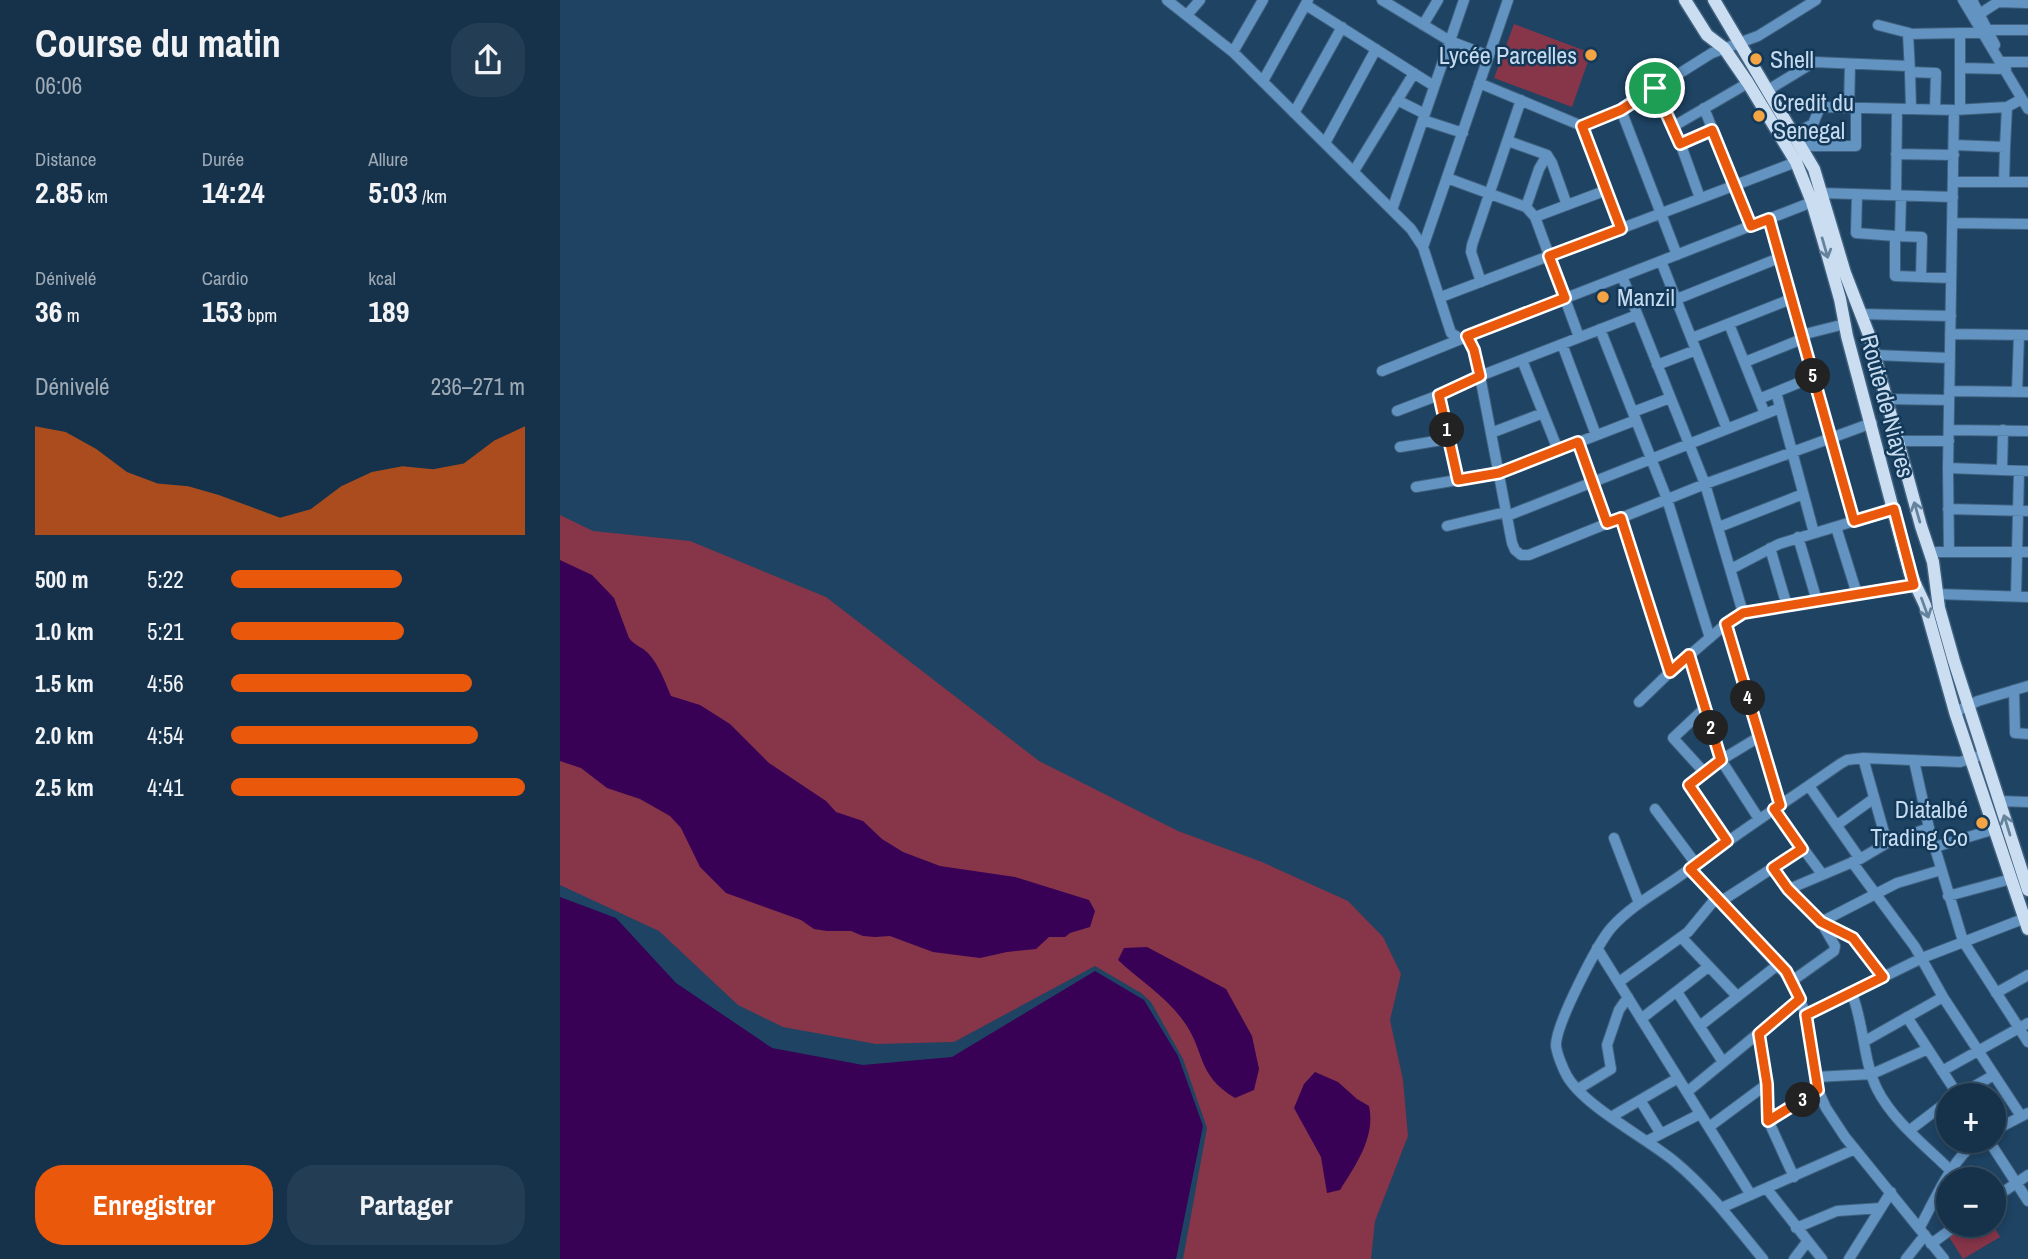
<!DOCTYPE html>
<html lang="fr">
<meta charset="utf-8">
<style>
body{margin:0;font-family:"Archivo Narrow",sans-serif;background:#233e54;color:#f1f3f6;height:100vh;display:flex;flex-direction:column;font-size:26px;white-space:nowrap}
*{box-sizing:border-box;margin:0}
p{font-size:23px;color:#9eaab5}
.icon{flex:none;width:38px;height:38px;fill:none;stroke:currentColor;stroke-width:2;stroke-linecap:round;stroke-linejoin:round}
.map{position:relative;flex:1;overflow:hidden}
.sheet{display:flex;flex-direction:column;background:#16324a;width:560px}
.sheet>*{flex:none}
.tools{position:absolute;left:1376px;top:1083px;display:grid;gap:14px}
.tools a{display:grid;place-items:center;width:70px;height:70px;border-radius:50%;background:#16324a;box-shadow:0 4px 10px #0003,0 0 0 2px #354d62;font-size:35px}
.pin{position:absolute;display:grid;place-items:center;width:60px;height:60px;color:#fff;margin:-30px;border:4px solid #fff;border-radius:50%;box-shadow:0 2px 7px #0007}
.km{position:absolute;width:35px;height:35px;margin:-18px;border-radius:50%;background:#222;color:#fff;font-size:19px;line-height:35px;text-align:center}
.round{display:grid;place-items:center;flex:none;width:74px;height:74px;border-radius:28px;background:#233e54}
.headline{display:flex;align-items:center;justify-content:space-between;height:119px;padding:0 35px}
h1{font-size:38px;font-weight:700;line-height:52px}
.figures{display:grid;grid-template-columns:repeat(3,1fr);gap:10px;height:119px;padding:7px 35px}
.figures div{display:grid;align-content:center}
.figures b{font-size:30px;font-weight:700}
.figures small{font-size:19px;font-weight:400}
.figures p{font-size:19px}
.chart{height:196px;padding:14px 35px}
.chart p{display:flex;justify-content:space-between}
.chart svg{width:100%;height:126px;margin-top:7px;fill:#ea580c;opacity:.7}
.action{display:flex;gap:14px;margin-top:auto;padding:14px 35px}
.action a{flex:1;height:80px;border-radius:28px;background:#ea580c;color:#fff;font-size:28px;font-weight:700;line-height:80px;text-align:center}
.action a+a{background:#233e54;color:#f1f3f6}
ul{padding:0 35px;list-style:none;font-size:23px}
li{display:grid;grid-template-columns:112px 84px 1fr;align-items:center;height:52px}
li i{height:18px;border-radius:9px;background:#ea580c}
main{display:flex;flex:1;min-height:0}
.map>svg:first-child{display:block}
</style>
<main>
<section class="sheet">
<div class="headline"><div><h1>Course du matin</h1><p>06:06</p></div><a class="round"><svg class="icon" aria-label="share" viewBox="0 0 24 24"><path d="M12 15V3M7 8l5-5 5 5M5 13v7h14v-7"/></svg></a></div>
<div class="figures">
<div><p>Distance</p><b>2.85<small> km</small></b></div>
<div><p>Durée</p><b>14:24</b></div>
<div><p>Allure</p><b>5:03<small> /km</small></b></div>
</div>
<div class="figures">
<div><p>Dénivelé</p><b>36<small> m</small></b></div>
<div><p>Cardio</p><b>153<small> bpm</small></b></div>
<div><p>kcal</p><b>189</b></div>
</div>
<div class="chart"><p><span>Dénivelé</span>236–271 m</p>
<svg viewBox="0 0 160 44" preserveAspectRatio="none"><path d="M0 44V6L10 8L20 14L30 22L40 26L50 27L60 30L70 34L80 38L90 35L100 27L110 22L120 20L130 21L140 19L150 11L160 6V44z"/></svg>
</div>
<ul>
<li><b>500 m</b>5:22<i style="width:58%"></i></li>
<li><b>1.0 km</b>5:21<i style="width:59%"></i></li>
<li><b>1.5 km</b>4:56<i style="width:82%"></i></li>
<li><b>2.0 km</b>4:54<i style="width:84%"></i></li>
<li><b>2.5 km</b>4:41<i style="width:100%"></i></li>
</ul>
<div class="action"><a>Enregistrer</a><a>Partager</a></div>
</section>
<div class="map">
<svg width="1468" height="1259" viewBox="0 0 1468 1259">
<rect width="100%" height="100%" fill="#1e4363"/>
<path fill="#873549" d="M954,24L1031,53L1012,107L934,78Z
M0,515L33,531L130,541L266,597L479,761L618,831L702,862L788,901L823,937L841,974L830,1020L843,1080L848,1136L815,1221L811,1259H623L647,1128L623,1059L591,1002L581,993L535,966L394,1042L316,1044L223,1027L178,1005L99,931L0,885Z
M1407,1225H1433L1440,1237L1403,1259L1389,1237Z"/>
<path fill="#380156" d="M0,560L32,575L54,598L69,638C74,645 82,647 88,653C99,665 105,682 111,696L140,705L170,724L209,763L266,801L276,812L303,821L322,839L343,852L380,866L455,877L529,900L535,911L530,927L510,933L505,937H489L476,949L447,952L420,958L373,952L330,936L315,937L303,936L291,931H267L254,929L241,920L166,893L140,867L121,828L110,816L80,799L47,788L21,768L0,761Z
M0,897L56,918L116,983L212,1048L303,1065L392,1057L535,971L584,1000L618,1056L643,1126L616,1259H0Z
M587,947L666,989L692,1036L699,1069L694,1090L675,1098C635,1074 646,1050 622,1019C604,995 579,980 558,960L564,948Z
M755,1072L778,1082L797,1099L809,1106C816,1137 795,1166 780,1190L767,1193L761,1157L734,1108L744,1084Z"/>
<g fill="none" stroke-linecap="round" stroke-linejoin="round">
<defs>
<path id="minor" d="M607,0L673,52L851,229L863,247L891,333L901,339L1252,202
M822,0L890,41L929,56
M1403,0L1468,109
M1412,0L1435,45
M1437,2L1468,3
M746,5L874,86
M627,15L640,0
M1415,17L1441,0
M863,25L878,0
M1318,25L1349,33
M1429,30H1468
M673,52L703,0
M1442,62H1468
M1400,68L1446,69
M1350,72L1351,109
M703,81L748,0
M919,83L1022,126L1061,110L1152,53L1198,36L1256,0
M1095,88L1114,126L1140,198
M1208,90L1254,62L1348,66
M837,100L865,114
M1144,108L1191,226
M1289,108L1290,64
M1375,109L1376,73L1350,72L1348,34L1400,33
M1400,109V33H1421
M1061,110L1117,255
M734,113L782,27
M863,120L903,133
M1022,126L1061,229
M1114,126L1188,83
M1234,134L1253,124L1260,107L1394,110L1447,107
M948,141L987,155L992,163L1007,205
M765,143L816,49
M1120,144L1152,130
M1394,145L1445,147L1447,107L1462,99
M1241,146H1296V108
M1336,154L1394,155
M794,171L854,73
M887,178L966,207L975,217L1019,337
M1393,182H1468
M1444,182L1445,147
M1261,193L1393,197
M1297,195L1296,233L1335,236
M1336,195L1337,109
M966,207L979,169L987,155
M832,210L904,0
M975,217L1047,190
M1209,219L1294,521
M1392,223L1468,224
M1340,235L1341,196
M863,247L948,0
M1101,261L1167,429
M1062,276L1145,484L1183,613
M1361,277L1362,237L1335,236V276L1391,278
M921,282L911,252L912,245L961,100
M881,297L1236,162
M1117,299L1219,258
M1300,314L1391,316
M1169,324L1205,414
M1040,329L1107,499L1150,638
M1390,334L1468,335
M1241,335L1285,324
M907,336L914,350L920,376L952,543L955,550L961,555H969L1145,484L1312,423
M1132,338L1231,299
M1002,344L1036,435
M1315,355L1390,358
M962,360L998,450
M1185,362L1242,339
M1097,365L1136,350
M822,371L901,339
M1389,391L1468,392
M1216,392L1254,533
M1457,392L1459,335
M879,395L898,480
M1199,399L1253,377
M1326,399L1389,400
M837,411L879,395L920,376L1077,315
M1073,412L1110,398
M1389,430L1468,431
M931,433L983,413
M1338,441H1389
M1018,442L1047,523
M840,447L888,439
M1388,468L1468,471
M1442,470L1443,430
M856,487L939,473L1076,420
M1388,509L1468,511
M947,516L1220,408
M1061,518L1110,672
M887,526L946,512
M1159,527L1243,494
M1276,527L1297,594
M1238,537L1257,601
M1210,548L1227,606
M1370,552H1468
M1389,552L1388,468L1394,110
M1171,569L1219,544L1334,509
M1377,594L1468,597
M1456,596L1459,471
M1166,624L1220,805
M1129,655L1161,760L1199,819
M1454,690L1455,733L1468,734
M1079,702L1110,672L1174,617L1183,613L1354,585
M1395,712L1418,701L1468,686
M1303,758L1327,843
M1354,761L1369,828L1403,941L1468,1042
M1144,772L1113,738L1145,708
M1249,786L1300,859
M1439,801L1468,802
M1095,809L1136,864
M1214,809L1262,874
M1277,825L1313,799
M1054,838L1079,903
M1167,841L1129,785L1161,760L1199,737
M1375,847L1435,829
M1292,862L1355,947L1383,997L1461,1116
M1213,868L1229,889L1261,922L1275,946L1274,951L1232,981
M1130,869L1232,981L1246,1015L1258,1090L1266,1108L1285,1137L1384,1259
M1229,889L1300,859L1327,843L1369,828
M1388,896L1451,879
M1160,902L1242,849
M1261,922L1337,883L1381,870
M1261,922L1293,938L1323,977
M1121,937L1177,996
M1037,948L1191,1195
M1059,982L1128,932L1156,898
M1117,992L1163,1062
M1436,993L1468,975
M1292,994C1304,1024 1303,1060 1317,1089C1333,1121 1366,1146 1391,1171
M1246,1015L1362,958L1463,919
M1347,1017L1398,1095
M1081,1019L1148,967
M1141,1025L1219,964
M1199,1034L1207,1084L1208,1120L1234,1177
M1305,1041L1383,997
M1382,1071L1468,1023
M1256,1077L1312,1074L1368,1049
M1018,1089L1051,1069L1047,1045L1059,1010L1068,997
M1127,1092L1240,999
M1397,1096L1434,1075
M1080,1100L1101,1134
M1051,1117L1118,1078
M1208,1120L1258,1090
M1149,1127L1207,1084
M1350,1130L1388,1101
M1433,1131L1468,1113
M1087,1141L1140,1114
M1429,1141L1468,1201
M1207,1189L1262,1259
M1433,1199L1468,1175
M1161,1208L1295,1149
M1360,1227C1376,1198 1390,1162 1417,1141
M1236,1228L1277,1211L1321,1208
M1371,1244L1397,1225
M1203,1259C1175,1225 1148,1189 1114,1161C1086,1138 1024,1106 1007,1076C1003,1069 997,1054 996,1046C995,1026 1038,942 1052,927C1074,903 1103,889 1128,870C1178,833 1230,799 1280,764L1287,760L1303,758L1400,762L1425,754
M1234,1259L1247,1242
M1289,1259L1331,1192
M1346,1259L1365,1235"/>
<path id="major" d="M1125,0L1147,35L1164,48L1188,83L1236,162L1252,202L1267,253L1280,299L1287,336L1350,573L1365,605L1395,712L1468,929
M1154,0L1254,169L1285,273L1309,335L1361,526L1373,562L1379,608L1394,661L1468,890"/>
</defs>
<use href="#minor" stroke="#40617f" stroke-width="12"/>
<use href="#major" stroke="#40617f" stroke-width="15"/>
<use href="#minor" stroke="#6293c1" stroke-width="10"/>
<use href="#major" stroke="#cbdef1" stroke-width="12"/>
</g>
<defs><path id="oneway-shaft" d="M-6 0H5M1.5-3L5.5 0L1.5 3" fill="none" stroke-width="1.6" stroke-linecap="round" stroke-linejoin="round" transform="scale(1.75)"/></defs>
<g stroke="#66839d">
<use href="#oneway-shaft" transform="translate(1265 248) rotate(74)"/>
<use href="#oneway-shaft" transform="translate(1357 512) rotate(-106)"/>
<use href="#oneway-shaft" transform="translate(1365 608) rotate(70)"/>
<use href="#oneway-shaft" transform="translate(1447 825) rotate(-107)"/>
</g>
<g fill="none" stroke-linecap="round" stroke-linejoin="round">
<defs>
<path id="route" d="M1095,88L1120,144L1152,130L1191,226L1209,219L1294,521L1334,509L1354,585L1183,613L1166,624L1220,805L1214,809L1242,849L1213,868L1228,889L1261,922L1293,938L1323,977L1246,1015L1258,1090L1208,1121L1207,1084L1199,1034L1240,999L1226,971L1130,869L1167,841L1129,785L1161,760L1129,655L1110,672L1061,518L1047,523L1018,442L939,473L898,480L879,395L920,376L914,350L907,336L1005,298L989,256L1061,229L1022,126L1061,110Z"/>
</defs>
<use href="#route" stroke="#fff" stroke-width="14"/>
<use href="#route" stroke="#ea580c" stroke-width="9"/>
</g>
<g fill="#f4a443" stroke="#133858" stroke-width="2.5">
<circle cx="1031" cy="55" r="7"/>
<circle cx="1196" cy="59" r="7"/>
<circle cx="1199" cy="116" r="7"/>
<circle cx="1043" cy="297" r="7"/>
<circle cx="1422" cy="823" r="7"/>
</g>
<g text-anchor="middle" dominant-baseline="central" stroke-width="5" stroke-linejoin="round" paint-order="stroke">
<g font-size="24" fill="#c6dbef" stroke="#133858" text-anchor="start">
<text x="1017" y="55" text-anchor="end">Lycée Parcelles</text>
<text x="1210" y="59">Shell</text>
<text x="1213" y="102">Credit du<tspan x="1213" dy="28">Senegal</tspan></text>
<text x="1057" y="297">Manzil</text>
<text x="1408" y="809" text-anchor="end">Diatalbé<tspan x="1408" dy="28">Trading Co</tspan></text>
</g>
<g font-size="24" fill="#c6dbef" stroke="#133858">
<text transform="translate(1328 406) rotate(75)">Route de Niayes</text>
</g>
</g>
</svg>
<div class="tools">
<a>+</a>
<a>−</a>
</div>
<div class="pin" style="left:1095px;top:88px;background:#1e9e55"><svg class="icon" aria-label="arrive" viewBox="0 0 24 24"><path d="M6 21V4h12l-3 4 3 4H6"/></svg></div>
<b class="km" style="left:887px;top:430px">1</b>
<b class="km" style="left:1151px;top:728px">2</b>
<b class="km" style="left:1243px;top:1100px">3</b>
<b class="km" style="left:1188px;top:698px">4</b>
<b class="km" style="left:1253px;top:376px">5</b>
</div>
</main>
